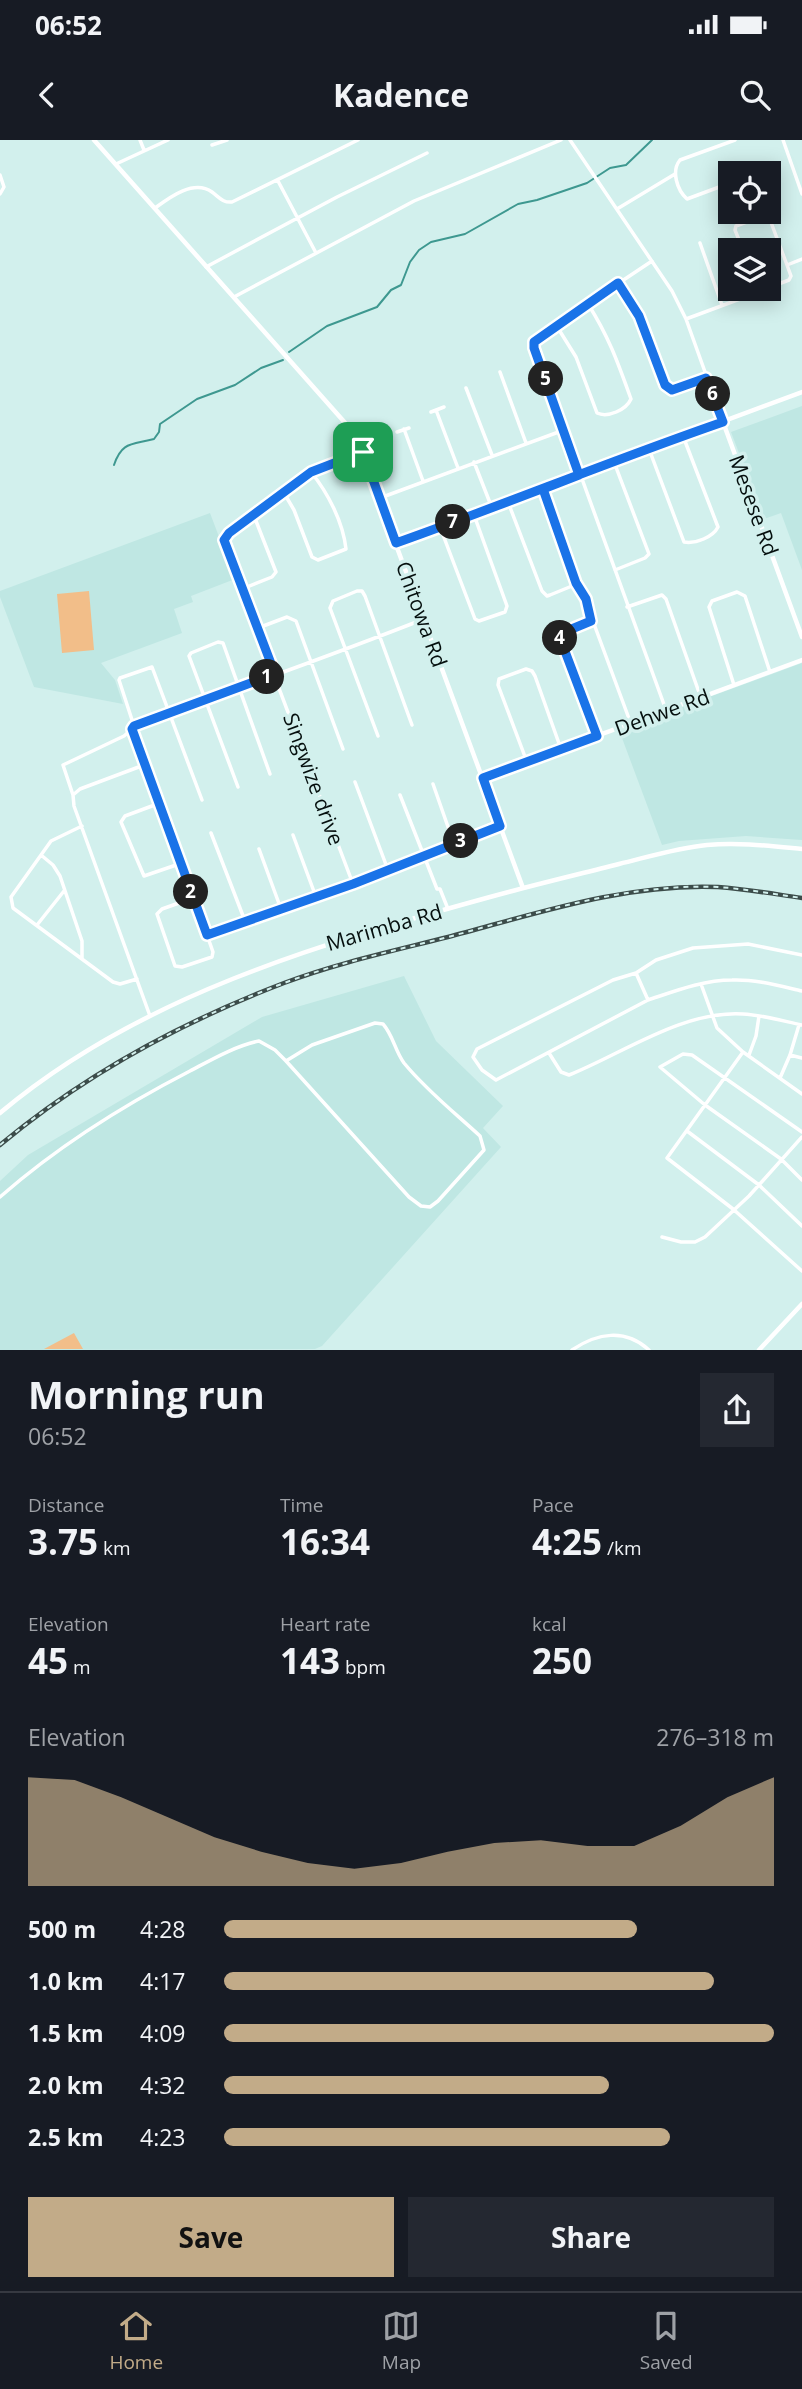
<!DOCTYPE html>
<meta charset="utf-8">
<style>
body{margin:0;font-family:"Open Sans",sans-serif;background:#242831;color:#f1f3f6;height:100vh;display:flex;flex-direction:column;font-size:26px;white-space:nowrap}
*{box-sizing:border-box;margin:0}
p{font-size:23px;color:#9ea1a6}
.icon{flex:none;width:38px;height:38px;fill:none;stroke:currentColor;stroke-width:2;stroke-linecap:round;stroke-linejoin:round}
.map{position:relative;height:1210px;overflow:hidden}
.details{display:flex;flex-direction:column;background:#171b24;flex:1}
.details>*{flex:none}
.tools{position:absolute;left:718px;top:21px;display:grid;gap:14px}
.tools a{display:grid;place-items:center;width:63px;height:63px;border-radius:0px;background:#171b24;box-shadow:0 4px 18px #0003;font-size:35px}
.pin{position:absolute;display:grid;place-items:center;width:60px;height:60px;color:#fff;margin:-30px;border-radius:14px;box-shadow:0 4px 10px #0006}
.km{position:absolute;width:35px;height:35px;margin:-18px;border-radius:50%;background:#222;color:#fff;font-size:19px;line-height:35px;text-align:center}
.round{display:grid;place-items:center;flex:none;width:74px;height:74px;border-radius:0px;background:#242831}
.head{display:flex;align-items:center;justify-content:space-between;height:119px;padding:0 28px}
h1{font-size:38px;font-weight:700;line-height:52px}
.figures{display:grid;grid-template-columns:repeat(3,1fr);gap:10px;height:119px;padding:7px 28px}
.figures div{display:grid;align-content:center}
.figures b{font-size:35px;font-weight:700}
.figures small{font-size:19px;font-weight:400}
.figures p{font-size:19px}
.chart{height:196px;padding:14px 28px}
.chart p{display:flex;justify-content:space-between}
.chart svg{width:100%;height:126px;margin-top:7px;fill:#c2ab88;opacity:.7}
.primary-button{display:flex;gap:14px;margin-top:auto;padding:14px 28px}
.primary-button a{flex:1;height:80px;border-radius:0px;background:#c2ab88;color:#111;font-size:28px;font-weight:700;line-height:80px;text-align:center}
.primary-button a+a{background:#242831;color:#f1f3f6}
ul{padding:0 28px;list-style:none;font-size:23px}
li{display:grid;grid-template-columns:112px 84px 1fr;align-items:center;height:52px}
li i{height:18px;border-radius:9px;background:#c2ab88}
.status{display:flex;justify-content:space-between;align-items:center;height:49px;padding:0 35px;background:#171b24;direction:ltr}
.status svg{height:19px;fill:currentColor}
header{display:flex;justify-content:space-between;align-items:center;height:91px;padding:0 28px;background:#171b24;font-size:32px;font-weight:700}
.tabs{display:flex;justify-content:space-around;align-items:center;height:98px;border-top:2px solid #363941;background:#171b24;font-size:19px;color:#9ea1a6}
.tabs a{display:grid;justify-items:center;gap:4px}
.tabs .selected{color:#c2ab88}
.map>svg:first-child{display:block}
</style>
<div class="status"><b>06:52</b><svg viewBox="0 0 49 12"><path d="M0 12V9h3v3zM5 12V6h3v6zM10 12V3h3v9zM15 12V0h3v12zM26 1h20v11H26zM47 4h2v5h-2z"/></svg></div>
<header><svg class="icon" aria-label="back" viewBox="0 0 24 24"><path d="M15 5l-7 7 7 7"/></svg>Kadence<svg class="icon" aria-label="search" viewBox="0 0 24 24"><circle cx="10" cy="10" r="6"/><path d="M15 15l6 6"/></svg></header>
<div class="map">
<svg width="802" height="1210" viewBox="0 0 802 1210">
<rect width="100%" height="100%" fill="#d2f0ed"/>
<path fill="#bfe7e3" d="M802,266V430L781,373L764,379L731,292Z
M210,373L235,439L191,456L193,462L174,469L182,493L101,523L115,540L123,564L34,547L0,457V451Z
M802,523V700L746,696L679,701L662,705L619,590Z
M404,836L436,901L503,966L483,988L501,1007L322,1206L315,1209L0,1210V1041L28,1015L262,877Z"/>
<path fill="#f2be89" d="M89,451L94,510L62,513L57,454Z
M74,1193L83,1209H44Z"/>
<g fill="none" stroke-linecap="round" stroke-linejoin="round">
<path stroke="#3e9890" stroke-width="2" d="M289,212L327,186L377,167L391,150L401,145L410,122L419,110L431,102L465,94L518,64L537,60L587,43L610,28L626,25L652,0
M114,325C122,301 132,305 154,299L159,292L160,284L197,259L235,245L261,228L283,220"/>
<path stroke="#fff" stroke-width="3.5" d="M140,0L144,10
M570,0L672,151L686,179L723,282
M783,0L802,54
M212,5L227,0
M116,24L168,0
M0,35L4,47L0,54
M278,41L316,113
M730,43L687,59C677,50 671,31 680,20L735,0
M155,68C170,57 194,39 212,52C220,58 223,63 232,62L358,0
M617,69L675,34
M700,103L722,165
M743,110L735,90L736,86L766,75L769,77L787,125
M652,121L556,185L533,204L666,570
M206,127L337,57L427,13
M618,143L639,176L667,247L673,250L706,238
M768,148L789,140L791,136L787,125L802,119
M234,157L414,61L561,0
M686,179L767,149
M556,185L576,217L597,273C608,278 626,270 631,259C618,223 609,197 588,164
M500,232L526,303
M466,248L492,315
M436,270L458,328
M431,272L444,267
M404,289L423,341
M397,292L409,288
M649,309L684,402C696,404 713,397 718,387L683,296
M474,322L492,368
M614,322L649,414L645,418L615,430
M284,353L294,370L312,417L318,420L346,409C343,382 328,353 311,332
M380,358L564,290
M508,362L542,451L547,456L550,455L572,446L576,440L543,349
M440,387L475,479L479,481L505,472L507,466L474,375
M576,443L586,459L591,481
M242,449L272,437L276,432L254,376
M627,467L662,455L666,459L701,558
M424,479C328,517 231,551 134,586L132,589L207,795L353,744L500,686
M258,488L287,477L296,481L343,609
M734,545L709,467L712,461L737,452L745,456L770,532
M134,586L119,540L120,538L152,527L202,660
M378,596L330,468L333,461L357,451H362L365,456L412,585
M597,596L560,498L562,493L591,481L594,484L631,584
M527,622L498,545L499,539L526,529L532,531L535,536L561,609
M144,625L80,649L73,655L74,666L150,876
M355,642L388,730
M433,644L454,704
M238,647L189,516L191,513L218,502L223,503L270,634
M73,655L63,625L124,596L132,589
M400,655L437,749H440L448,769
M160,663L125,676L121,682L144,736L182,723
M82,686L51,701L11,757L13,768L113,842L120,844L137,839
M211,693L245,781
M293,695L316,757
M259,709L281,769
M41,715L53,725L60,736L82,801V819
M353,744L224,403L229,393L311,332L363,312
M193,758L162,769L157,774L175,826L182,827L212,817L213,812L207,795
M37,785L64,751
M802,815L748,804L693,808L656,820L636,833L613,840L477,909L473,917L482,930L496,940L648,860C675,851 703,840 732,840C755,839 780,846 802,851
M636,833L648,860
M701,844L717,888L743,912L802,954
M743,912L667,1018L733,1069L802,1131
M549,913L561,932L569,935C622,914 683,870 743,874C763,875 783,881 802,885
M749,915L756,896L759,876
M790,915L802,918
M780,938L790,915L799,885
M687,991L759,1045L802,1086
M802,992L692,915L683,914L660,927L705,965L781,1019L802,1040
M0,1057C57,1007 122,966 190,931C211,920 235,906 259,901L275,910L286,921L409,1057L421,1066L430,1067L438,1061L484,1010L480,996C455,973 426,950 404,923C395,911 393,895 383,884L375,883L312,905L286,921
M662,1097L681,1102H695L705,1097L749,1056L802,997
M572,1210C597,1193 625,1188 649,1210"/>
<path stroke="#fff" stroke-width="4.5" d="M94,0L355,294L523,748
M723,282L802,497
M396,403L802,252
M483,638L802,520
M0,973C139,856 319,804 490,757C533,745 576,735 619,724C648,717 677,708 707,705C738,702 771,706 802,709
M759,1210L802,1164"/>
<defs>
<path id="rail" d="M0,1005C84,935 182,882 284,843C337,823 393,811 448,797C535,774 626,743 718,747C746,749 774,754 802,758"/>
</defs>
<use href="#rail" stroke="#3c4c4a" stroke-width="4.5"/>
<use href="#rail" stroke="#d2f0ed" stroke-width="2" stroke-dasharray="5" stroke-linecap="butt"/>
</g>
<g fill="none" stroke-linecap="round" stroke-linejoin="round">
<defs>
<path id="route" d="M363,312L311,332L229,393L224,400L275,534L134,586L132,589L207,795L353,744L500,686L483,638L597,596L560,498L562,493L591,481L586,459L576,443L543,349L579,335L534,208V202L618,143L639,176L665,245L672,250L706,238L723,282C613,320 506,364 396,403L363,312"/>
</defs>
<use href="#route" stroke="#fff" stroke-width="14"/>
<use href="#route" stroke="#1a73e8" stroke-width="9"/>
</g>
<g text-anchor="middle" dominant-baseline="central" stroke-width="7" stroke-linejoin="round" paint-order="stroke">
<g font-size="21" fill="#050f0e" stroke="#d2f0ed">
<text transform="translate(754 365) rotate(70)">Mesese Rd</text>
<text transform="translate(422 474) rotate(70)">Chitowa Rd</text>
<text transform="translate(662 572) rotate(-20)">Dehwe Rd</text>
<text transform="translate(314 639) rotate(70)">Singwize drive</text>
<text transform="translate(384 787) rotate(-16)">Marimba Rd</text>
</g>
</g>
</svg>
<div class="tools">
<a><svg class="icon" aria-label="locate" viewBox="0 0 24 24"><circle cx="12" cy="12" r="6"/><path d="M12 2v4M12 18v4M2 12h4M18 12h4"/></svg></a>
<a><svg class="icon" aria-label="layers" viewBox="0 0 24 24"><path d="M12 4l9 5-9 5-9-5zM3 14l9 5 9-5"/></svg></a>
</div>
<div class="pin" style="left:363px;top:312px;background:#1e9e55"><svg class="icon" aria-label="arrive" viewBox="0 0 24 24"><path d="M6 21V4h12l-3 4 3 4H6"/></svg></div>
<b class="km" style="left:267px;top:537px">1</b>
<b class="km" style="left:191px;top:752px">2</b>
<b class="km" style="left:461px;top:701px">3</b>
<b class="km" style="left:560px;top:498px">4</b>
<b class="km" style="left:546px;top:239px">5</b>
<b class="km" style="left:713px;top:254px">6</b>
<b class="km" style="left:453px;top:382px">7</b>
</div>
<section class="details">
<div class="head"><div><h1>Morning run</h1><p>06:52</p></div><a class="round"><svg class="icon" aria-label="share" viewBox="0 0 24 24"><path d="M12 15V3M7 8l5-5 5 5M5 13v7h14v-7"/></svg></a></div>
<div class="figures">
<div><p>Distance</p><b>3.75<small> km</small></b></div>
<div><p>Time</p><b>16:34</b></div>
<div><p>Pace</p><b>4:25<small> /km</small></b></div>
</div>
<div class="figures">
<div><p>Elevation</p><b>45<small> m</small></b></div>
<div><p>Heart rate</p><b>143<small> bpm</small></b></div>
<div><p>kcal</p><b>250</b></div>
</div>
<div class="chart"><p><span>Elevation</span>276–318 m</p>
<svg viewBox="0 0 160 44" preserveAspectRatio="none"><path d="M0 44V6L10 7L20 13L30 20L40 27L50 32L60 36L70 38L80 36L90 32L100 29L110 28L120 30L130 30L140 23L150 13L160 6V44z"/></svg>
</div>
<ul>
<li><b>500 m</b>4:28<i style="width:75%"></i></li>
<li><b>1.0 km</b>4:17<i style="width:89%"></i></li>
<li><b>1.5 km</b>4:09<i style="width:100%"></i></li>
<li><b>2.0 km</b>4:32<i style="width:70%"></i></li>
<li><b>2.5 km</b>4:23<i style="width:81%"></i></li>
</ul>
<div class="primary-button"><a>Save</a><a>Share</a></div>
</section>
<nav class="tabs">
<a class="selected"><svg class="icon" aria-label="home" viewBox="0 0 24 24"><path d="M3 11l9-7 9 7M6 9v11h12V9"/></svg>Home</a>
<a><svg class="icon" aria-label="map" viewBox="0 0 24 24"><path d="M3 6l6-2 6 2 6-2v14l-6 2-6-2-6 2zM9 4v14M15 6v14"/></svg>Map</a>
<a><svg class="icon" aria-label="saved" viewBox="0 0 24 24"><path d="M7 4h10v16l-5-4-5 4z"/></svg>Saved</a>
</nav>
